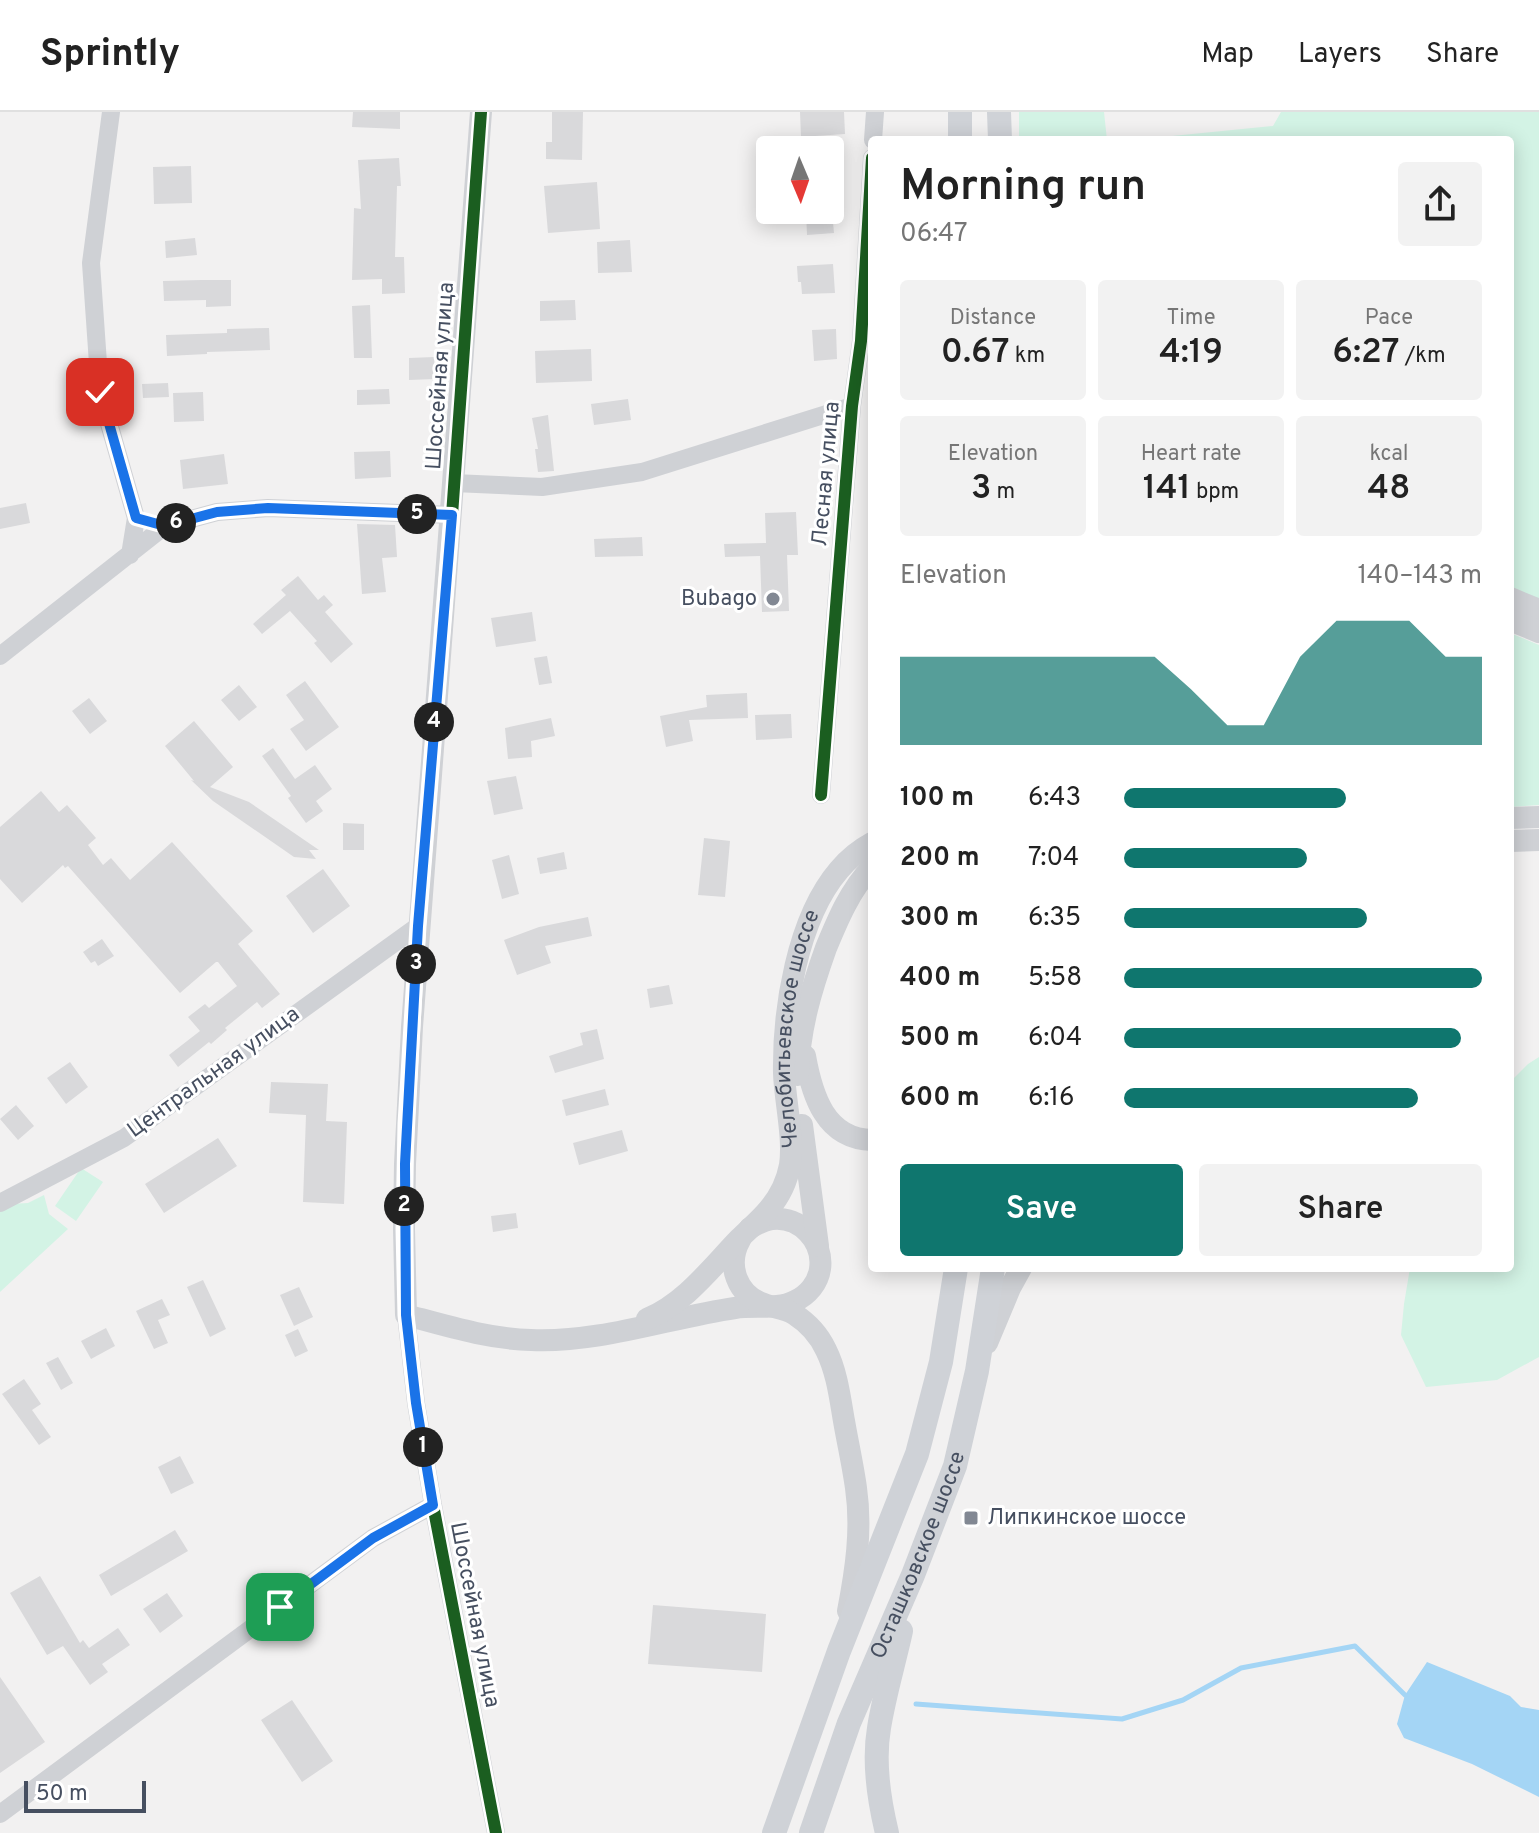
<!DOCTYPE html>
<meta charset="utf-8">
<style>
body{margin:0;font-family:Overpass,sans-serif;background:#f2f2f2;color:#222;height:100vh;display:flex;flex-direction:column;font-size:30px;white-space:nowrap}
*{box-sizing:border-box;margin:0}
p{font-size:26px;color:#767676}
.icon{flex:none;width:44px;height:44px;fill:none;stroke:currentColor;stroke-width:2;stroke-linecap:round;stroke-linejoin:round}
.map{position:relative;flex:1;overflow:hidden}
.panel{position:absolute;left:868px;top:24px;width:646px;height:1136px;display:flex;flex-direction:column;background:#fff;border-radius:8px;box-shadow:0 4px 20px #0003}
.panel>*{flex:none}
.needle{width:52px;rotate:178deg}
.buttons{position:absolute;left:756px;top:24px;display:grid;gap:16px}
.buttons a{display:grid;place-items:center;width:88px;height:88px;border-radius:8px;background:#fff;box-shadow:0 4px 20px #0003;font-size:40px}
.scale{position:absolute;left:24px;bottom:20px;width:122px;box-sizing:border-box;padding-left:8px;border:4px solid #464f60;border-top:0;font-size:22px;line-height:28px;white-space:nowrap;color:#464f60;-webkit-text-stroke:6px #fff;paint-order:stroke}
.pin{position:absolute;display:grid;place-items:center;width:68px;height:68px;color:#fff;margin:-34px;border-radius:16px;box-shadow:0 4px 12px #0006}
.km{position:absolute;width:40px;height:40px;margin:-20px;border-radius:50%;background:#222;color:#fff;font-size:22px;line-height:40px;text-align:center}
.round{display:grid;place-items:center;flex:none;width:84px;height:84px;border-radius:8px;background:#f2f2f2}
.head{display:flex;align-items:center;justify-content:space-between;height:136px;padding:0 32px}
h1{font-size:44px;font-weight:600;line-height:60px}
.figures{display:grid;grid-template-columns:repeat(3,1fr);gap:12px;height:136px;padding:8px 32px}
.figures div{display:grid;align-content:center;border-radius:8px;background:#f2f2f2;text-align:center}
.figures b{font-size:34px;font-weight:600}
.figures small{font-size:22px;font-weight:400}
.figures p{font-size:22px}
.chart{height:224px;padding:16px 32px}
.chart p{display:flex;justify-content:space-between}
.chart svg{width:100%;height:144px;margin-top:8px;fill:#0f766e;opacity:.7}
.primary-button{display:flex;gap:16px;margin-top:auto;padding:16px 32px}
.primary-button a{flex:1;height:92px;border-radius:8px;background:#0f766e;color:#fff;font-size:32px;font-weight:600;line-height:92px;text-align:center}
.primary-button a+a{background:#f2f2f2;color:#222}
ul{padding:0 32px;list-style:none;font-size:26px}
li{display:grid;grid-template-columns:128px 96px 1fr;align-items:center;height:60px}
li i{height:20px;border-radius:10px;background:#0f766e}
header{display:flex;align-items:center;gap:48px;box-sizing:border-box;height:112px;padding:0 40px;background:#fff;border-bottom:2px solid #e0e0e0}
header strong{font-size:38px}
nav{display:flex;gap:44px;margin-inline-start:auto;font-size:28px}
.map>svg:first-child{display:block}
</style>
<header>
<strong>Sprintly</strong>
<nav><a>Map</a><a>Layers</a><a>Share</a></nav>
</header>
<div class="map">
<svg width="1539" height="1721" viewBox="0 0 1539 1721">
<rect width="100%" height="100%" fill="#f2f1f1"/>
<path fill="#d3f3e5" d="M1019,0H1104L1107,28H1019Z
M1281,0H1539V490L1510,478V28H1132L1273,14Z
M1510,521L1539,533V693L1510,695Z
M1539,945V1245L1497,1268L1426,1275L1401,1223L1404,1192L1410,1156H1510V970L1528,952Z
M81,1056L103,1070L76,1109L55,1094Z
M44,1083L49,1102L68,1117L0,1180V1098L10,1092L28,1091Z"/>
<path fill="#a4d5f5" d="M1427,1550L1510,1584L1521,1595L1539,1598V1685L1472,1652L1404,1626L1397,1612L1405,1583Z"/>
<g fill="none" stroke-linecap="round" stroke-linejoin="round">
<path stroke="#a4d5f5" stroke-width="5" d="M916,1592L1122,1607L1183,1588L1241,1556L1355,1534L1405,1583"/>
</g>
<path fill="#d9d9db" d="M353,0H400V17L352,15Z
M552,0H583L582,48L546,47V30H552Z
M800,0H844L845,22L801,25Z
M399,46L401,74H397L395,145H404L405,181L382,182V167L352,168L354,96L361,97L358,48Z
M191,54L192,91L154,92L153,55Z
M597,70L600,117L548,121L544,74Z
M832,99L834,121L807,123L806,100Z
M195,126L197,143L166,146L165,129Z
M630,128L632,160L598,161L597,130Z
M833,152L835,181L802,182L801,170H798L797,154Z
M201,168H231V194L206,195V188L164,189L163,169Z
M575,188L576,208L540,209V189Z
M370,193L372,246H354L352,194Z
M269,216L270,238L207,240V242L167,244L166,223L227,221V217Z
M836,217L837,247L814,249L812,218Z
M591,237L592,269L536,271L535,239Z
M434,245L435,267L409,268V246Z
M168,271L169,285L143,286L142,272Z
M389,277L390,292L357,293V278Z
M203,280L204,309L174,310L173,281Z
M628,287L631,308L594,313L591,292Z
M548,303L554,359L538,360L535,337H538L532,306Z
M390,339L391,365L355,367L354,340Z
M224,342L228,372L183,377L180,348Z
M26,391L30,411L0,417V396Z
M796,400L798,443H787L789,499L762,500L760,444L725,445L724,432L766,431L765,401Z
M357,412L395,413L397,445L382,446L386,480L362,482Z
M642,425L643,444L595,445L594,427Z
M298,464L318,488L324,483L333,493L325,500L353,532L331,551L314,531L317,529L290,499L262,522L253,512L286,483L281,478Z
M532,500L536,529L496,535L491,506Z
M547,544L552,571L539,573L534,546Z
M305,569L339,615L306,639L290,617L304,608L286,583Z
M239,573L257,595L239,609L221,588Z
M747,581L748,606L689,608L693,629L666,635L660,604L707,595L706,583Z
M89,586L107,609L90,622L72,599Z
M791,602L792,626L756,628L755,603Z
M551,606L555,624L531,629L532,645L508,647L505,616Z
M194,609L233,655L210,675L249,690L319,738H309L316,747L294,745L213,689L191,668L194,669L165,634Z
M273,636L295,667L315,653L332,677L316,689L323,699L306,711L288,686L291,684L262,644Z
M516,664L523,697L494,703L487,669Z
M41,679L59,700L67,693L96,726L88,733L103,753L111,746L130,768L172,730L253,819L238,832L280,882L262,896L257,890L225,916L227,918L211,932L209,930L178,955L169,943L200,919L188,905L205,892L209,896L237,874L218,850H216L180,881L68,754L65,756L63,753L22,791L0,767V715Z
M343,711L364,712V738H343Z
M704,726L730,729L725,785L698,783Z
M564,740L567,757L540,762L537,746Z
M509,743L519,782L502,787L492,748Z
M323,757L350,794L313,821L286,784Z
M588,805L592,824L545,834L551,851L517,863L504,828L539,815Z
M102,827L114,844L98,854L95,849L91,851L83,840Z
M669,873L673,892L650,896L647,877Z
M597,917L604,947L555,961L549,944L583,933L580,921Z
M70,950L88,975L66,992L47,966Z
M271,970L328,972L326,1009L347,1010L344,1092L303,1090L306,1003L269,1001Z
M605,977L609,993L566,1004L562,988Z
M16,993L34,1014L18,1028L0,1007Z
M622,1018L628,1039L579,1053L573,1031Z
M218,1026L237,1054L164,1101L145,1072Z
M516,1101L518,1116L493,1120L491,1104Z
M203,1168L226,1217L210,1225L187,1175Z
M299,1175L313,1205L294,1214L280,1183Z
M162,1187L170,1203L158,1208L168,1231L154,1237L136,1199Z
M106,1216L115,1234L91,1247L81,1229Z
M298,1217L308,1239L295,1245L285,1223Z
M58,1245L73,1271L61,1278L46,1251Z
M24,1267L41,1292L32,1298L51,1325L39,1333L2,1282Z
M180,1344L194,1371L171,1382L158,1355Z
M175,1418L188,1439L111,1484L99,1463Z
M40,1464L80,1531L83,1528L89,1536L118,1516L130,1533L102,1552L108,1560L90,1573L63,1534L47,1543L10,1481Z
M167,1481L183,1504L160,1521L143,1497Z
M653,1493L766,1502L762,1560L648,1552Z
M0,1565L45,1630L0,1661Z
M292,1588L333,1649L302,1670L261,1608Z"/>
<g fill="none" stroke-linecap="round" stroke-linejoin="round">
<path stroke="#cfd1d5" stroke-width="18" d="M111,0L91,151L100,280L136,406L130,443
M873,28L875,0
M454,371L542,375L642,360L852,294
M0,544L165,414L217,400L268,396L452,403
M821,683L852,294L861,229L872,46
M0,1091L124,1026L418,814
M406,1203L416,1291L433,1393L496,1721
M0,1702L373,1426L433,1393"/>
<g stroke="#cfd1d5" stroke-width="22">
<path d="M481,0L412,915L405,1052L404,1117L406,1203C447,1214 489,1227 531,1228C600,1231 668,1206 735,1196C755,1193 778,1198 795,1189C808,1183 818,1171 820,1157C824,1129 800,1104 772,1107C764,1108 757,1112 750,1116"/>
<path d="M1510,486L1539,498"/>
<path d="M1510,508L1539,520"/>
<path d="M1510,706L1539,705"/>
<path d="M1510,729L1539,728"/>
<path d="M805,944C812,983 825,1027 872,1028"/>
<path d="M798,963C799,918 811,878 826,836C838,807 850,778 872,755"/>
<path d="M802,1013L818,1134"/>
<path d="M740,1128C726,1153 737,1183 764,1192C774,1196 784,1196 794,1202C808,1211 819,1223 826,1238C837,1260 840,1286 844,1309C848,1332 853,1354 856,1376C862,1417 856,1458 848,1499"/>
<path id="s1" d="M647,1207C685,1191 711,1156 739,1127C749,1117 760,1108 769,1097C780,1084 787,1069 790,1053C794,1026 785,989 784,961C783,898 797,807 839,758C849,746 859,738 872,731"/>
<path d="M987,1231L1010,1176L1021,1156"/>
</g>
<g stroke="#cfd2d7" stroke-width="24">
<path d="M999,0L1000,28"/>
<path d="M960,28V0"/>
<path d="M774,1721L839,1539L917,1342L941,1250L956,1156"/>
<path id="s2" d="M811,1721L849,1611L913,1463L955,1354L977,1259L993,1156"/>
<path d="M887,1721C879,1688 873,1651 879,1616C884,1584 894,1551 901,1519"/>
</g>
<defs>
<path id="cycleway" d="M481,0L452,403L418,814L406,1012L404,1117L406,1203L416,1291L433,1393L496,1721
M821,683L852,294L861,229L872,46"/>
</defs>
<use href="#cycleway" stroke="#fff" stroke-width="17"/>
<use href="#cycleway" stroke="#1b5e20" stroke-width="12"/>
</g>
<g fill="none" stroke-linecap="round" stroke-linejoin="round">
<defs>
<path id="route" d="M100,280L136,406L165,414L217,400L268,396L452,403L418,814L405,1052L406,1203L416,1291L433,1393L373,1426L280,1495"/>
</defs>
<use href="#route" stroke="#fff" stroke-width="16"/>
<use href="#route" stroke="#1a73e8" stroke-width="10"/>
</g>
<g fill="#828893" stroke="#fff" stroke-width="3">
<circle cx="773" cy="487" r="8"/>
<rect x="963" y="1398" width="16" height="16" rx="4"/>
</g>
<g text-anchor="middle" dominant-baseline="central" stroke-width="6" stroke-linejoin="round" paint-order="stroke">
<g font-size="22" fill="#464f60" stroke="#fff">
<text transform="translate(441 264) rotate(-86)">Шоссейная улица</text>
<text transform="translate(827 362) rotate(-85)">Лесная улица</text>
<text stroke="none"><textPath href="#s1" startOffset="352">Челобитьевское шоссе</textPath></text>
<text transform="translate(214 961) rotate(-36)">Центральная улица</text>
<text stroke="none"><textPath href="#s2" startOffset="298">Осташковское шоссе</textPath></text>
<text transform="translate(474 1503) rotate(79)">Шоссейная улица</text>
</g>
<g font-size="22" fill="#464f60" stroke="#fff" text-anchor="end">
<text x="757" y="487">Bubago</text>
<text x="987" y="1406" text-anchor="start">Липкинское шоссе</text>
</g>
</g>
</svg>
<div class="buttons">
<a><svg class="needle" viewBox="-14 -14 28 28"><path d="M0-13l5 13h-10z" fill="#e53935"/><path d="M0 13l5-13h-10z" fill="#767676"/></svg></a>
</div>
<div class="scale">50 m</div>
<div class="pin" style="left:280px;top:1495px;background:#1e9e55"><svg class="icon" aria-label="arrive" viewBox="0 0 24 24"><path d="M6 21V4h12l-3 4 3 4H6"/></svg></div>
<div class="pin" style="left:100px;top:280px;background:#d93025"><svg class="icon" aria-label="check" viewBox="0 0 24 24"><path d="M5 12l5 5 9-10"/></svg></div>
<b class="km" style="left:423px;top:1335px">1</b>
<b class="km" style="left:404px;top:1094px">2</b>
<b class="km" style="left:416px;top:852px">3</b>
<b class="km" style="left:434px;top:610px">4</b>
<b class="km" style="left:417px;top:402px">5</b>
<b class="km" style="left:176px;top:411px">6</b>
<section class="panel">
<div class="head"><div><h1>Morning run</h1><p>06:47</p></div><a class="round"><svg class="icon" aria-label="share" viewBox="0 0 24 24"><path d="M12 15V3M7 8l5-5 5 5M5 13v7h14v-7"/></svg></a></div>
<div class="figures">
<div><p>Distance</p><b>0.67<small> km</small></b></div>
<div><p>Time</p><b>4:19</b></div>
<div><p>Pace</p><b>6:27<small> /km</small></b></div>
</div>
<div class="figures">
<div><p>Elevation</p><b>3<small> m</small></b></div>
<div><p>Heart rate</p><b>141<small> bpm</small></b></div>
<div><p>kcal</p><b>48</b></div>
</div>
<div class="chart"><p><span>Elevation</span>140–143 m</p>
<svg viewBox="0 0 160 44" preserveAspectRatio="none"><path d="M0 44V17L10 17L20 17L30 17L40 17L50 17L60 17L70 17L80 27L90 38L100 38L110 17L120 6L130 6L140 6L150 17L160 17V44z"/></svg>
</div>
<ul>
<li><b>100 m</b>6:43<i style="width:62%"></i></li>
<li><b>200 m</b>7:04<i style="width:51%"></i></li>
<li><b>300 m</b>6:35<i style="width:68%"></i></li>
<li><b>400 m</b>5:58<i style="width:100%"></i></li>
<li><b>500 m</b>6:04<i style="width:94%"></i></li>
<li><b>600 m</b>6:16<i style="width:82%"></i></li>
</ul>
<div class="primary-button"><a>Save</a><a>Share</a></div>
</section>
</div>
